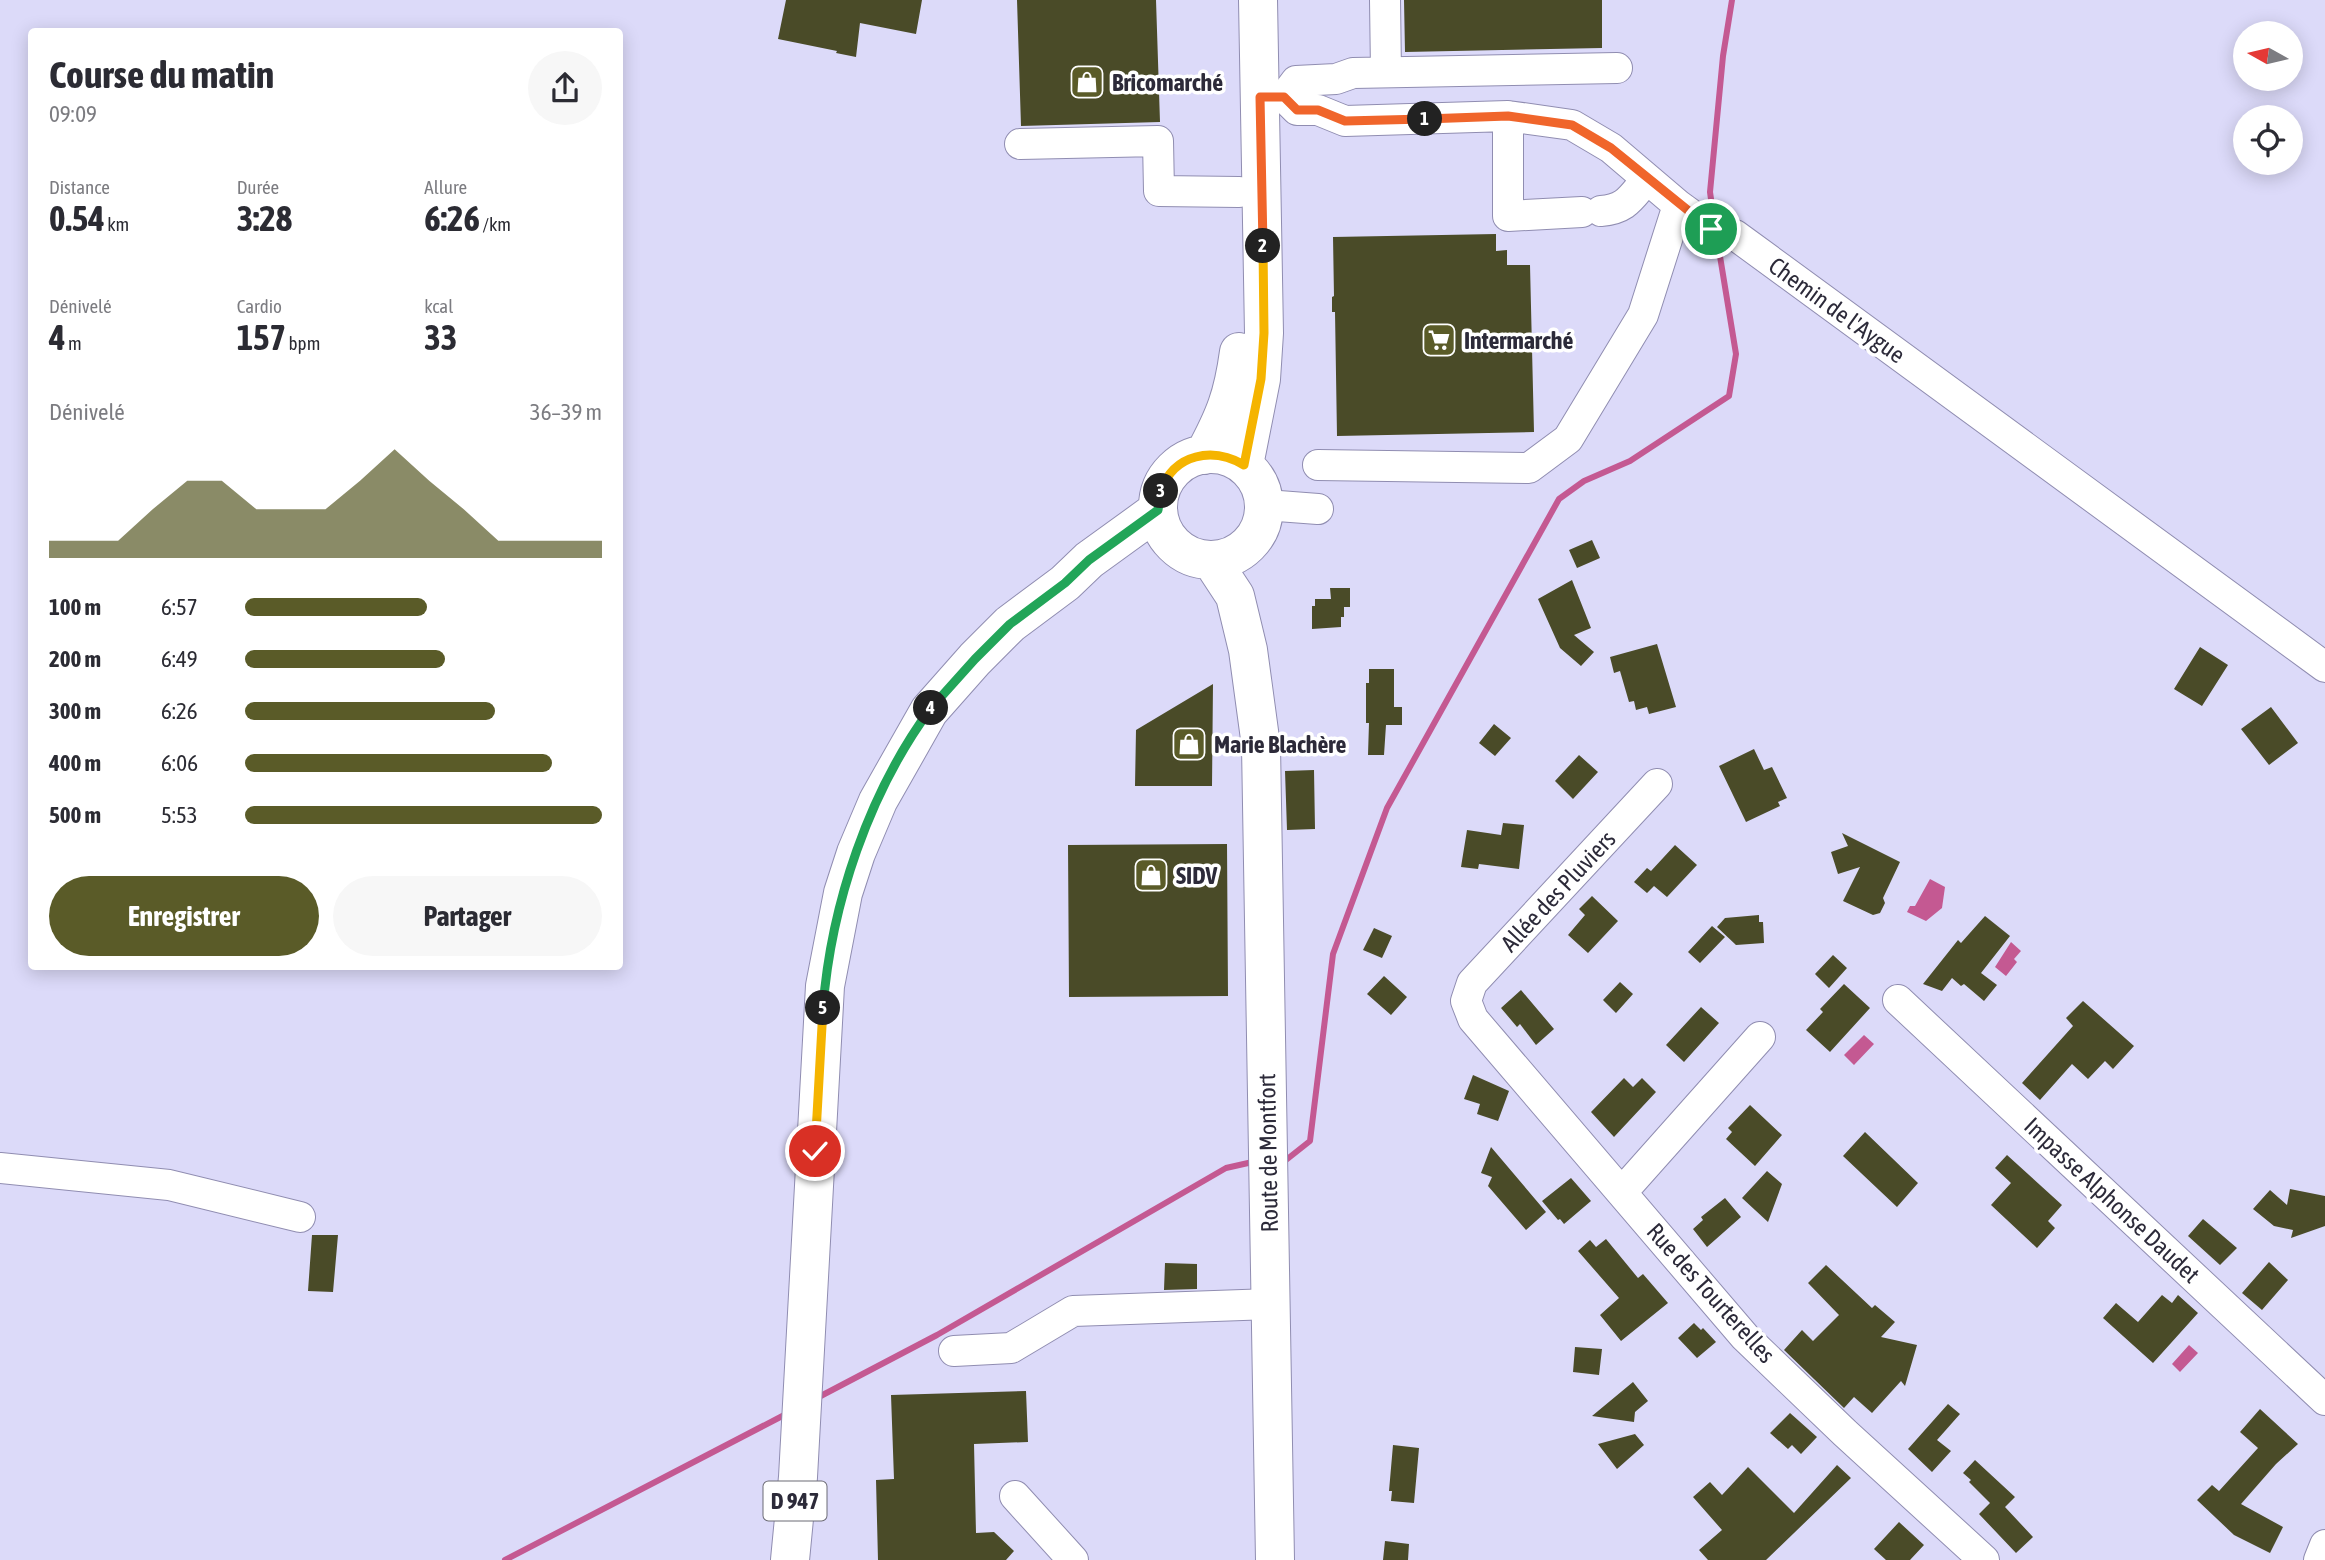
<!DOCTYPE html>
<html lang="fr">
<meta charset="utf-8">
<style>
body{margin:0;font-family:"Asap Condensed",sans-serif;background:#f7f7f7;color:#2b2b33;height:100vh;display:flex;flex-direction:column;font-size:26px;white-space:nowrap}
*{box-sizing:border-box;margin:0}
p{font-size:23px;color:#7c7c81}
.icon{flex:none;width:38px;height:38px;fill:none;stroke:currentColor;stroke-width:2;stroke-linecap:round;stroke-linejoin:round}
.map{position:relative;flex:1;overflow:hidden}
.details{position:absolute;left:28px;top:28px;width:595px;height:942px;display:flex;flex-direction:column;background:#fff;border-radius:7px;box-shadow:0 4px 18px #0003}
.details>*{flex:none}
.needle{width:46px;rotate:278deg}
.tools{position:absolute;left:2233px;top:21px;display:grid;gap:14px}
.tools a{display:grid;place-items:center;width:70px;height:70px;border-radius:50%;background:#fff;box-shadow:0 4px 18px #0003;font-size:35px}
.pin{position:absolute;display:grid;place-items:center;width:60px;height:60px;color:#fff;margin:-30px;border:4px solid #fff;border-radius:50%;box-shadow:0 2px 7px #0007}
.km{position:absolute;width:35px;height:35px;margin:-18px;border-radius:50%;background:#222;color:#fff;font-size:19px;line-height:35px;text-align:center}
.round{display:grid;place-items:center;flex:none;width:74px;height:74px;border-radius:37px;background:#f7f7f7}
.summary{display:flex;align-items:center;justify-content:space-between;height:119px;padding:0 21px}
h1{font-size:38px;font-weight:700;line-height:52px}
.stats{display:grid;grid-template-columns:repeat(3,1fr);gap:10px;height:119px;padding:7px 21px}
.stats div{display:grid;align-content:center}
.stats b{font-size:35px;font-weight:700}
.stats small{font-size:19px;font-weight:400}
.stats p{font-size:19px}
.chart{height:196px;padding:14px 21px}
.chart p{display:flex;justify-content:space-between}
.chart svg{width:100%;height:126px;margin-top:7px;fill:#5a5b28;opacity:.7}
.primary-button{display:flex;gap:14px;margin-top:auto;padding:14px 21px}
.primary-button a{flex:1;height:80px;border-radius:42px;background:#5a5b28;color:#fff;font-size:28px;font-weight:700;line-height:80px;text-align:center}
.primary-button a+a{background:#f7f7f7;color:#2b2b33}
ul{padding:0 21px;list-style:none;font-size:23px}
li{display:grid;grid-template-columns:112px 84px 1fr;align-items:center;height:52px}
li i{height:18px;border-radius:9px;background:#5a5b28}
.map>svg:first-child{display:block}
</style>
<div class="map">
<svg width="2325" height="1560" viewBox="0 0 2325 1560">
<rect width="100%" height="100%" fill="#dcdaf9"/>
<path fill="#c45992" d="M1930,879L1945,887L1942,908L1926,921L1907,912L1910,906H1915Z
M2011,942L2021,951L2014,959L2017,962L2006,976L1995,967Z
M1864,1035L1874,1044L1854,1065L1844,1055Z
M2189,1345L2198,1353L2180,1372L2172,1364Z"/>
<g fill="none" stroke-linecap="round" stroke-linejoin="round">
<path stroke="#c45992" stroke-width="6" d="M1714,220L1710,192L1723,56L1732,0
M1282,1160H1286L1310,1141L1333,954L1387,808L1559,499L1584,481L1630,461L1729,396L1736,354L1717,238
M815,1399L937,1335L1226,1168L1257,1161
M505,1560L790,1412"/>
</g>
<path fill="#4a4b28" d="M786,0H922L916,34L860,23L856,57L836,53L837,51L778,39Z
M1017,0H1156L1160,122L1021,126Z
M1404,0H1602V48L1405,52Z
M1496,234V251L1507,250V265H1530L1534,432L1337,436L1335,312H1332V297L1334,296L1333,237Z
M1592,540L1600,558L1577,568L1569,550Z
M1572,580L1591,628L1574,635L1594,652L1581,666L1560,648L1538,599Z
M1330,588H1350V607H1344V617H1341V627L1312,629V606H1315V599H1331Z
M1657,644L1676,707L1649,714L1647,707L1636,710L1634,701L1629,702L1620,671L1614,673L1610,657Z
M2200,647L2228,665L2202,706L2174,689Z
M1369,669H1394V707H1402V725H1386L1384,755H1368L1369,723H1366V683H1369Z
M1213,684L1212,786H1135L1136,730Z
M2271,707L2298,743L2269,765L2241,729Z
M1494,724L1511,738L1495,756L1479,743Z
M1754,749L1764,770L1772,767L1787,798L1778,802L1780,806L1746,822L1719,766Z
M1579,755L1598,772L1573,799L1555,781Z
M1314,770L1315,829L1287,830L1285,771Z
M1503,823L1524,825L1519,869L1479,864L1478,869L1461,867L1467,830L1501,835Z
M1842,833L1900,862L1883,898L1885,903L1880,913L1873,915L1843,901L1860,867L1838,874L1831,852L1848,846Z
M1227,844L1228,996L1069,997L1068,845Z
M1675,845L1697,865L1667,897L1654,886L1647,893L1634,882L1647,868L1651,871Z
M1592,896L1618,921L1588,953L1568,935L1585,915L1579,909Z
M1759,915V922H1763L1764,943L1736,945L1717,927L1725,918Z
M1985,916L2010,936L1981,973L1997,985L1984,1001L1964,984L1961,986L1952,978L1942,991L1923,984L1958,940L1961,943Z
M1712,926L1725,937L1700,963L1688,952Z
M1374,928L1392,936L1382,958L1363,950Z
M1833,955L1847,968L1829,988L1815,974Z
M1384,976L1407,997L1391,1015L1367,994Z
M1620,982L1633,994L1616,1013L1603,1000Z
M1844,984L1870,1008L1830,1052L1806,1030L1823,1012L1820,1009Z
M1521,990L1554,1029L1536,1045L1520,1024L1517,1027L1501,1008Z
M2083,1001L2134,1046L2113,1069L2105,1061L2088,1079L2072,1064L2040,1100L2022,1083L2073,1026L2066,1018Z
M1701,1007L1719,1023L1684,1062L1666,1045Z
M1473,1075L1509,1091L1498,1121L1477,1114L1480,1104L1464,1099Z
M1624,1078L1633,1087L1642,1078L1656,1092L1614,1137L1591,1112Z
M1750,1105L1782,1135L1755,1166L1726,1139L1732,1132L1728,1128Z
M1865,1132L1918,1183L1897,1207L1843,1156Z
M1491,1147L1546,1212L1526,1230L1488,1186L1492,1177L1481,1173Z
M2007,1155L2062,1205L2048,1221L2055,1228L2037,1248L1991,1205L2011,1183L1995,1168Z
M1767,1171L1782,1184L1768,1222L1742,1198Z
M1571,1178L1591,1201L1564,1224L1560,1219L1558,1220L1542,1201Z
M2290,1189L2325,1196V1226L2291,1238L2293,1230L2274,1226L2253,1209L2270,1190L2287,1205Z
M1725,1198L1741,1217L1707,1247L1693,1229L1703,1220L1701,1217Z
M2203,1219L2237,1248L2220,1265L2188,1236Z
M312,1235H338L333,1292L308,1291Z
M1606,1239L1638,1278L1643,1274L1668,1303L1621,1341L1600,1315L1619,1298L1578,1251L1590,1240L1596,1247Z
M2269,1262L2288,1280L2262,1310L2242,1293Z
M1165,1263L1197,1264V1289L1164,1290Z
M1826,1265L1872,1308L1875,1305L1895,1322L1881,1337L1917,1345L1905,1386L1901,1381L1872,1413L1854,1397L1844,1408L1784,1350L1802,1330L1813,1341L1839,1315L1808,1283Z
M2162,1295L2172,1303L2178,1295L2198,1313L2153,1363L2103,1318L2116,1303L2138,1322Z
M1694,1323L1701,1330L1703,1328L1716,1342L1697,1358L1678,1338Z
M1575,1347L1602,1349L1599,1375L1573,1372Z
M1633,1382L1648,1401L1635,1412L1634,1422L1592,1416Z
M1026,1391L1028,1442L974,1444L976,1533L994,1532L1014,1551L1006,1560H878L876,1480L894,1479L891,1395Z
M1948,1404L1960,1414L1937,1440L1951,1451L1932,1472L1908,1449Z
M2260,1409L2298,1444L2276,1464L2241,1504L2283,1527L2270,1553L2234,1535L2197,1500L2212,1485L2219,1491L2258,1448L2240,1432Z
M1790,1413L1817,1437L1801,1454L1792,1445L1788,1449L1770,1433Z
M1635,1434L1644,1445L1617,1469L1598,1444Z
M1393,1445L1419,1448L1414,1503L1391,1501L1392,1491H1389Z
M1975,1460L2015,1497L2005,1507L2033,1537L2016,1553L1979,1514L1990,1503L1969,1482L1971,1480L1963,1473Z
M1837,1465L1851,1478L1766,1560H1708L1699,1550L1722,1530L1693,1497L1710,1482L1722,1495L1748,1467L1794,1513Z
M1899,1522L1924,1545L1910,1560H1886L1874,1549Z
M1385,1541L1409,1544L1408,1560H1383Z"/>
<g fill="none" stroke-linecap="round" stroke-linejoin="round">
<defs>
<path id="minor" d="M1385,0L1386,72
M1260,97H1284L1297,110H1318L1345,121L1508,116L1572,125L1611,148L1678,205L1711,229L1735,235L2325,667
M1284,97L1296,81L1336,79L1353,73L1617,68
M1508,116V216L1582,212
M1020,144L1158,141L1159,191L1239,192
M1601,211C1627,209 1631,197 1647,179
M1318,465L1529,468L1568,439L1643,315L1678,205
M1265,505L1318,509
M1657,784L1472,983L1466,1001L1473,1019L1745,1337L1845,1433L1984,1560
M1898,1000L2325,1400
M0,1168L169,1185L300,1217
M1622,1192L1760,1037
M954,1351L1011,1348L1073,1311L1271,1304
M1015,1496L1073,1560
M2319,1560L2325,1545"/>
<path id="major" d="M1158 507a53 53 0 1 1 106 0a53 53 0 1 1-106 0Z
M1204,455C1225,416 1233,396 1239,352
M1244,465L1261,379L1264,333L1258,0
M1212,561L1235,596L1248,650L1261,746L1275,1560
M790,1560L798,1477L825,986L843,893L856,853L878,801L929,711L975,659L1010,624L1065,583L1089,560L1158,510"/>
</defs>
<use href="#minor" stroke="#908db1" stroke-width="32"/>
<use href="#major" stroke="#908db1" stroke-width="40"/>
<use href="#minor" stroke="#fff" stroke-width="30"/>
<use href="#major" stroke="#fff" stroke-width="38"/>
</g>
<g fill="none" stroke-linecap="round" stroke-linejoin="round">
<defs>
<path id="split-1" d="M1425,119L1508,116L1572,125L1611,148L1711,229"/>
<path id="split-2" d="M1263,246L1260,97H1284L1297,110H1318L1345,121L1425,119"/>
<path id="split-3" d="M1161,491C1174,453 1213,447 1244,465L1261,379L1264,333L1263,246"/>
<path id="split-4" d="M931,708L975,659L1010,624L1065,583L1089,560L1158,510L1161,491"/>
<path id="split-5" d="M823,1008C831,904 869,792 931,708"/>
<path id="split-6" d="M815,1151L823,1008"/>
</defs>
<use href="#split-1" stroke="#fff" stroke-width="14"/>
<use href="#split-2" stroke="#fff" stroke-width="14"/>
<use href="#split-3" stroke="#fff" stroke-width="14"/>
<use href="#split-4" stroke="#fff" stroke-width="14"/>
<use href="#split-5" stroke="#fff" stroke-width="14"/>
<use href="#split-6" stroke="#fff" stroke-width="14"/>
<use href="#split-1" stroke="#f0652b" stroke-width="9"/>
<use href="#split-2" stroke="#f0652b" stroke-width="9"/>
<use href="#split-3" stroke="#f5b400" stroke-width="9"/>
<use href="#split-4" stroke="#22a559" stroke-width="9"/>
<use href="#split-5" stroke="#22a559" stroke-width="9"/>
<use href="#split-6" stroke="#f5b400" stroke-width="9"/>
</g>
<defs>
<symbol id="shop-square" viewBox="-11 -11 22 22"><rect x="-9" y="-9" width="18" height="18" rx="4" fill="#5a5b28" stroke="#fff"/><path d="M-5-2.5h2.3a2.7 3.5 0 0 1 5.4 0H5L5.5 6h-11ZM-1.5-2.5h3a1.5 2.3 0 0 0-3 0Z" fill="#fff"/></symbol>
<symbol id="supermarket-square" viewBox="-11 -11 22 22"><rect x="-9" y="-9" width="18" height="18" rx="4" fill="#5a5b28" stroke="#fff"/><path d="M-6-5.5h2.5l.6 2H6L4.5 2H-2.5L-4.4-4H-6ZM-1.5 3.2a1.3 1.3 0 1 0 .1 0ZM3 3.2a1.3 1.3 0 1 0 .1 0Z" fill="#fff"/></symbol>
</defs>
<g fill-rule="evenodd">
<use href="#shop-square" x="1068" y="63" width="38" height="38"/>
<use href="#supermarket-square" x="1420" y="321" width="38" height="38"/>
<use href="#shop-square" x="1170" y="725" width="38" height="38"/>
<use href="#shop-square" x="1132" y="856" width="38" height="38"/>
</g>
<g text-anchor="middle" dominant-baseline="central" stroke-width="7" stroke-linejoin="round" paint-order="stroke">
<rect fill="#fff" stroke="#6b6a74" stroke-width="2" x="763.5" y="1481.5" width="63" height="39" rx="5"/>
<g font-size="23" font-weight="bold" fill="#2c2a39">
<text x="795" y="1501">D 947</text>
</g>
<g font-size="24" font-weight="bold" fill="#2c2a39" stroke="#fff" text-anchor="start">
<text x="1112" y="82">Bricomarché</text>
<text x="1464" y="340">Intermarché</text>
<text x="1214" y="744">Marie Blachère</text>
<text x="1176" y="875">SIDV</text>
</g>
<g font-size="24" fill="#2c2a39" stroke="#fff">
<text transform="translate(1837 310) rotate(36)">Chemin de l'Aygue</text>
<text transform="translate(1558 891) rotate(-47)">Allée des Pluviers</text>
<text transform="translate(1268 1153) rotate(-91)">Route de Montfort</text>
<text transform="translate(2112 1200) rotate(43)">Impasse Alphonse Daudet</text>
<text transform="translate(1711 1293) rotate(48)">Rue des Tourterelles</text>
</g>
</g>
</svg>
<div class="tools">
<a><svg class="needle" viewBox="-14 -14 28 28"><path d="M0-13l5 13h-10z" fill="#e53935"/><path d="M0 13l5-13h-10z" fill="#7c7c81"/></svg></a>
<a><svg class="icon" aria-label="locate" viewBox="0 0 24 24"><circle cx="12" cy="12" r="6"/><path d="M12 2v4M12 18v4M2 12h4M18 12h4"/></svg></a>
</div>
<div class="pin" style="left:1711px;top:229px;background:#1e9e55"><svg class="icon" aria-label="arrive" viewBox="0 0 24 24"><path d="M6 21V4h12l-3 4 3 4H6"/></svg></div>
<div class="pin" style="left:815px;top:1151px;background:#d93025"><svg class="icon" aria-label="check" viewBox="0 0 24 24"><path d="M5 12l5 5 9-10"/></svg></div>
<b class="km" style="left:1425px;top:119px">1</b>
<b class="km" style="left:1263px;top:246px">2</b>
<b class="km" style="left:1161px;top:491px">3</b>
<b class="km" style="left:931px;top:708px">4</b>
<b class="km" style="left:823px;top:1008px">5</b>
<section class="details">
<div class="summary"><div><h1>Course du matin</h1><p>09:09</p></div><a class="round"><svg class="icon" aria-label="share" viewBox="0 0 24 24"><path d="M12 15V3M7 8l5-5 5 5M5 13v7h14v-7"/></svg></a></div>
<div class="stats">
<div><p>Distance</p><b>0.54<small> km</small></b></div>
<div><p>Durée</p><b>3:28</b></div>
<div><p>Allure</p><b>6:26<small> /km</small></b></div>
</div>
<div class="stats">
<div><p>Dénivelé</p><b>4<small> m</small></b></div>
<div><p>Cardio</p><b>157<small> bpm</small></b></div>
<div><p>kcal</p><b>33</b></div>
</div>
<div class="chart"><p><span>Dénivelé</span>36–39 m</p>
<svg viewBox="0 0 160 44" preserveAspectRatio="none"><path d="M0 44V38L10 38L20 38L30 27L40 17L50 17L60 27L70 27L80 27L90 17L100 6L110 17L120 27L130 38L140 38L150 38L160 38V44z"/></svg>
</div>
<ul>
<li><b>100 m</b>6:57<i style="width:51%"></i></li>
<li><b>200 m</b>6:49<i style="width:56%"></i></li>
<li><b>300 m</b>6:26<i style="width:70%"></i></li>
<li><b>400 m</b>6:06<i style="width:86%"></i></li>
<li><b>500 m</b>5:53<i style="width:100%"></i></li>
</ul>
<div class="primary-button"><a>Enregistrer</a><a>Partager</a></div>
</section>
</div>
